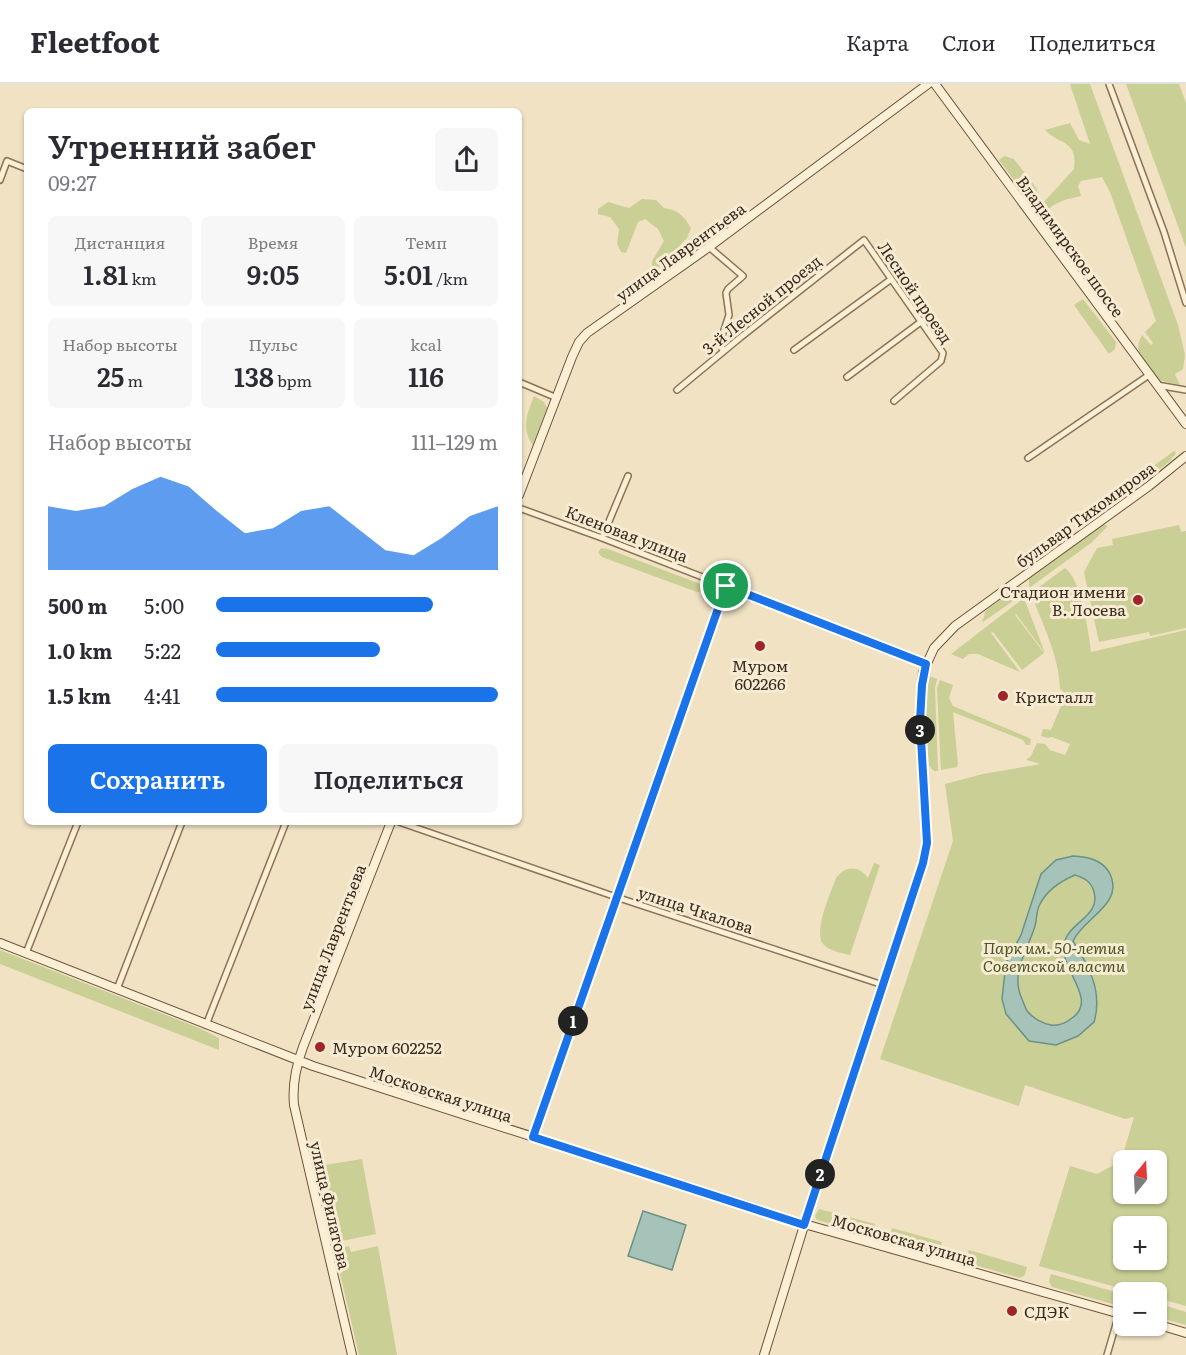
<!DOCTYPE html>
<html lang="ru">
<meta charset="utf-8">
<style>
body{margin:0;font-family:Literata,serif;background:#f7f7f7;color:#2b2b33;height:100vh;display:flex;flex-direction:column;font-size:22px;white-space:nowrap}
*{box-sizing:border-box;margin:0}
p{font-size:20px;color:#7c7c81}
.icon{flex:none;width:33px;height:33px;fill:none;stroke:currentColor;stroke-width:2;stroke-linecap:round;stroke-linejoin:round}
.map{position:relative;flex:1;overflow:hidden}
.panel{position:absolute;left:24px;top:24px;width:498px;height:717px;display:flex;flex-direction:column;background:#fff;border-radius:9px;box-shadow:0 2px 4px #0004}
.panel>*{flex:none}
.needle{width:39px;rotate:18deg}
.controls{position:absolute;left:1113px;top:1066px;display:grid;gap:12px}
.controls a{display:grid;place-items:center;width:54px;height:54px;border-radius:9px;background:#fff;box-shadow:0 2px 4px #0004;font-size:30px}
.pin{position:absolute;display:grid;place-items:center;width:51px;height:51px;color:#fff;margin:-26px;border:3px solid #fff;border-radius:50%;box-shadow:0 2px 6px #0007}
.km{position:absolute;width:30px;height:30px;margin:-15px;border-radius:50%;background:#222;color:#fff;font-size:16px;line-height:30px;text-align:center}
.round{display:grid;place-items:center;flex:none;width:63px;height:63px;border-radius:9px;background:#f7f7f7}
.headline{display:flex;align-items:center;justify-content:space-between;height:102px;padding:0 24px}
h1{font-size:33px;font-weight:600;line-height:45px}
.figures{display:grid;grid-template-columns:repeat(3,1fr);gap:9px;height:102px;padding:6px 24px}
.figures div{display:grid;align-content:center;border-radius:9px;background:#f7f7f7;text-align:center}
.figures b{font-size:26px;font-weight:600}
.figures small{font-size:16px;font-weight:400}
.figures p{font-size:16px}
.chart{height:168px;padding:12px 24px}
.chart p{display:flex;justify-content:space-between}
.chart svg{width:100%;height:108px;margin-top:6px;fill:#1a73e8;opacity:.7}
.button{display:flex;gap:12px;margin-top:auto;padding:12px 24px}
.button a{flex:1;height:69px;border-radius:9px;background:#1a73e8;color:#fff;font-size:24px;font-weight:600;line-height:69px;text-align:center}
.button a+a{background:#f7f7f7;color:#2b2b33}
ul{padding:0 24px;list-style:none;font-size:20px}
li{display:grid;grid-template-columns:96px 72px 1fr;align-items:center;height:45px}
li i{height:15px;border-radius:8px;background:#1a73e8}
header{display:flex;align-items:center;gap:36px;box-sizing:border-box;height:84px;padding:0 30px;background:#fff;border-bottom:2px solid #e1e1e2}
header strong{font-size:28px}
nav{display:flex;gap:33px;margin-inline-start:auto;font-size:21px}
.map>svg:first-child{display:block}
</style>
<header>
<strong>Fleetfoot</strong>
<nav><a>Карта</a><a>Слои</a><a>Поделиться</a></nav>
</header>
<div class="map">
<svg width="1186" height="1271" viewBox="0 0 1186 1271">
<rect width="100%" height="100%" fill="#f0e2c3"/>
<path fill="#cacf96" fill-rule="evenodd" d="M1070,0H1090L1178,241L1185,271L1183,285L1175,290L1180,301L1158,296C1147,282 1131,269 1142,251L1151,261L1153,259L1145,248L1156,237L1110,108L1102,93L1081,97L1078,102L1081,112C1063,116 1053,118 1041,133L1039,128L1042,120L1074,85C1078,55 1059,61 1045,46L1070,39L1079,56L1090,60Z
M1126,0H1179L1186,19V164Z
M1004,72L1014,75L1037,105L1036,113L1031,119L999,76Z
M642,115L656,116L664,124C678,126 684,132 691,144L687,154L658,184L652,185V177L664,157L658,145L645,135L638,138L626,169L621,168L617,160L619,145L610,133L598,130V125L608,118L629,124Z
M1083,215L1116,258L1115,265L1109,270L1074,221Z
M534,312L544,318L547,324L533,361C521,346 527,329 534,312Z
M1174,367L1176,369L1170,377L1113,421L1111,413Z
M1103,440L1108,442L1091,459L1029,504V494Z
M1179,441L1181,448L1186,447V544L1150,552L1149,548L1099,558L1084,488L1097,464L1113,461L1112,455Z
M601,464L608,465L703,501L706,504L704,508H697L602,473L598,469Z
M1065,484C1081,494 1089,550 1091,568L1186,546V1222L1157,1214L1156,1209H1138L1039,1182L1070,1082L1097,1090L1121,1077L1134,1033L1125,1035L1025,1001L1019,1022L880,975L953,757L945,700L983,690L1041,680L1026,676L1031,672L1037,659L1045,660L1050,666L1065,671L1070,660L1052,653L1048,654L1041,652L1043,645L1051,646L1066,610L1060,605C1059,571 1042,540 1031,509ZM1124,1077H1156V1110H1124ZM1124,1143H1156V1176H1124Z
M1020,502L1026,508L983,538L982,536L984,534L985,527Z
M1024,514L1045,569L1016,530L994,547L1015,531L1044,569L1022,586L993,548L991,549L1020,588L978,570H969L963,575L951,570Z
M930,592L937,595L935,604L938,687H934L929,682C927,652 922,621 930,592Z
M940,596L953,601L949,614L953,622L1027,653L1031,655L1030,661H1026L1023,656L953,628L958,680L957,683L941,686L937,604Z
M874,779L880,781L850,871C842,869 830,867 824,861C812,850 831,808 836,794C846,781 859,782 868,794Z
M0,866L199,944L219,954V966L0,880Z
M362,1075L376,1150L337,1158L333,1156L313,1083Z
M819,1125L875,1140L871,1152L817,1136L815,1132Z
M892,1144L942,1158L939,1171L889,1157Z
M349,1162L351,1168L378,1162L397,1271H359L335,1168L338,1164Z
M969,1166L1027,1183L1025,1191L1020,1194L968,1179L966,1174Z
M1051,1190L1123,1210V1223L1052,1203L1049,1197Z
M1157,1219L1186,1228V1241L1157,1233Z"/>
<path fill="#a5c3b9" stroke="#6b9287" stroke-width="1.5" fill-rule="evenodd" d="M1073,772C1087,773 1101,775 1109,788C1126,820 1084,833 1073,857C1089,882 1103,908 1094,938L1078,952L1056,961L1029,957L1006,930L1002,915L1006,879L1021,851L1041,790L1056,776ZM1075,791C1084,794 1091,797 1094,808C1101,833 1068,838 1064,860C1059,885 1099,916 1072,934C1066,939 1060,942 1051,941C1043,940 1033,934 1028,928C1025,925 1024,919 1022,915C1010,888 1027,868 1035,842C1037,835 1036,827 1040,820C1047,806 1061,797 1075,791Z
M643,1127L686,1141L672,1186L628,1172Z"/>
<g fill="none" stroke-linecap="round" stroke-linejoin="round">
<defs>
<path id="street" d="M1109,0L1164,148L1186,219
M0,96L7,77L27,85
M709,163L743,192L728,205L726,209L729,231L720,258L723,267
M794,266L890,196
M847,293L922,237
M519,298L557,314
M1157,301L1186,306
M677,306L741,253L864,156L943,269L941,277L894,317
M1028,374L1149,291
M519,424L602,454L926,580
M602,454L628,392
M399,738L616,813L883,901
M26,869L78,738
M117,905L182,738
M206,941L286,738
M533,1053L726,502
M1107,1271L1119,1230"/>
<path id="secondary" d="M935,0L1186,340
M519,411L572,273L579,258L587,249L709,163L928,0
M0,859L313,982L794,1137L1124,1231
M1156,1240L1186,1249
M352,1271L294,1021C292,1000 296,982 303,963L391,738
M764,1271L811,1119L923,779L927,759L920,637L923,588L934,564L955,542L1149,402L1186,372"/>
</defs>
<use href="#street" stroke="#8c7358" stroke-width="8"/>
<use href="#secondary" stroke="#6d533c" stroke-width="10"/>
<use href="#street" stroke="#fbefd6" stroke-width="5"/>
<use href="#secondary" stroke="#fbefd6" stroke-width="8"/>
</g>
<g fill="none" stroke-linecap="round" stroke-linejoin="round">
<defs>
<path id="route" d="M726,502L926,580L922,601L920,637L927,759L923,779L804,1141L533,1053Z"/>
</defs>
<use href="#route" stroke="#fff" stroke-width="12"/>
<use href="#route" stroke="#1a73e8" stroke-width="8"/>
</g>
<g fill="#9e2528" stroke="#f7ecd3" stroke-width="2">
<circle cx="1138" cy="516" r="6"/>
<circle cx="760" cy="562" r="6"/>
<circle cx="1003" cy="612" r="6"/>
<circle cx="320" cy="963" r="6"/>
<circle cx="1012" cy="1227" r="6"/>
</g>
<g text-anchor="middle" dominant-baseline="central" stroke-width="6" stroke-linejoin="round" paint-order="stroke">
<g font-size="16" fill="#3b2b1d" stroke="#f7ecd3">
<text transform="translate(1071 162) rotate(54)">Владимирское шоссе</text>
<text transform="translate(680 167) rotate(-36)">улица Лаврентьева</text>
<text transform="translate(916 208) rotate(56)">Лесной проезд</text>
<text transform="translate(761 220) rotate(-39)">3-й Лесной проезд</text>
<text transform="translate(1085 430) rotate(-36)">бульвар Тихомирова</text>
<text transform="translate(627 449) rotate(21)">Кленовая улица</text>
<text transform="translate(696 825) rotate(18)">улица Чкалова</text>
<text transform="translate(332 853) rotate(-69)">улица Лаврентьева</text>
<text transform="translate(441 1009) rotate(18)">Московская улица</text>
<text transform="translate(331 1121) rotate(77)">улица Филатова</text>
<text transform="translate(904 1155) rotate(16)">Московская улица</text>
</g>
<g font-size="16" fill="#3b2b1d" stroke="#f7ecd3" text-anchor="start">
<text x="1126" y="507" text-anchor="end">Стадион имени<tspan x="1126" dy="18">В. Лосева</tspan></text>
<text x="760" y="581" text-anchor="middle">Муром<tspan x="760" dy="18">602266</tspan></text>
<text x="1015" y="612">Кристалл</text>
<text x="332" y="963">Муром 602252</text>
<text x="1024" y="1227">СДЭК</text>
</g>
<g font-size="16" font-style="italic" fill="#4c5823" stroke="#f7ecd3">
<text x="1054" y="863">Парк им. 50-летия<tspan x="1054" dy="18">Советской власти</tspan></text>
</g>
</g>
</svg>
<div class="controls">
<a><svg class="needle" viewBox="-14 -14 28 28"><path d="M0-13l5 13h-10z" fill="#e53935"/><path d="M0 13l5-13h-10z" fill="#7c7c81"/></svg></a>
<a>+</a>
<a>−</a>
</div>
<div class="pin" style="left:726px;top:502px;background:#1e9e55"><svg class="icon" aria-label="arrive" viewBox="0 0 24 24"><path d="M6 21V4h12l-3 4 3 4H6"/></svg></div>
<b class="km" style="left:573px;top:937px">1</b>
<b class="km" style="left:820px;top:1090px">2</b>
<b class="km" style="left:920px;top:646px">3</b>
<section class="panel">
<div class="headline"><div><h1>Утренний забег</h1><p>09:27</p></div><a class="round"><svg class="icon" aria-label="share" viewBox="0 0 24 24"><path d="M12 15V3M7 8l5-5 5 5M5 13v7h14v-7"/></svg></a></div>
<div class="figures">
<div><p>Дистанция</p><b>1.81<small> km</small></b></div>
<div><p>Время</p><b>9:05</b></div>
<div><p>Темп</p><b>5:01<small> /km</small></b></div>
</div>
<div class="figures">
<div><p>Набор высоты</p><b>25<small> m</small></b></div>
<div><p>Пульс</p><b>138<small> bpm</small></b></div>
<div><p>kcal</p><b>116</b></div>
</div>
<div class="chart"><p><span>Набор высоты</span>111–129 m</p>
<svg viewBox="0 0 160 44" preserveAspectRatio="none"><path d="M0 44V18L10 20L20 18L30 11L40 6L50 10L60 20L70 29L80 27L90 20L100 18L110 27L120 36L130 38L140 31L150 22L160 18V44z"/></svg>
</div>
<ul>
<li><b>500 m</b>5:00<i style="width:77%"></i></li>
<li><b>1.0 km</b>5:22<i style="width:58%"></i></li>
<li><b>1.5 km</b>4:41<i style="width:100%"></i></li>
</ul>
<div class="button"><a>Сохранить</a><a>Поделиться</a></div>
</section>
</div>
